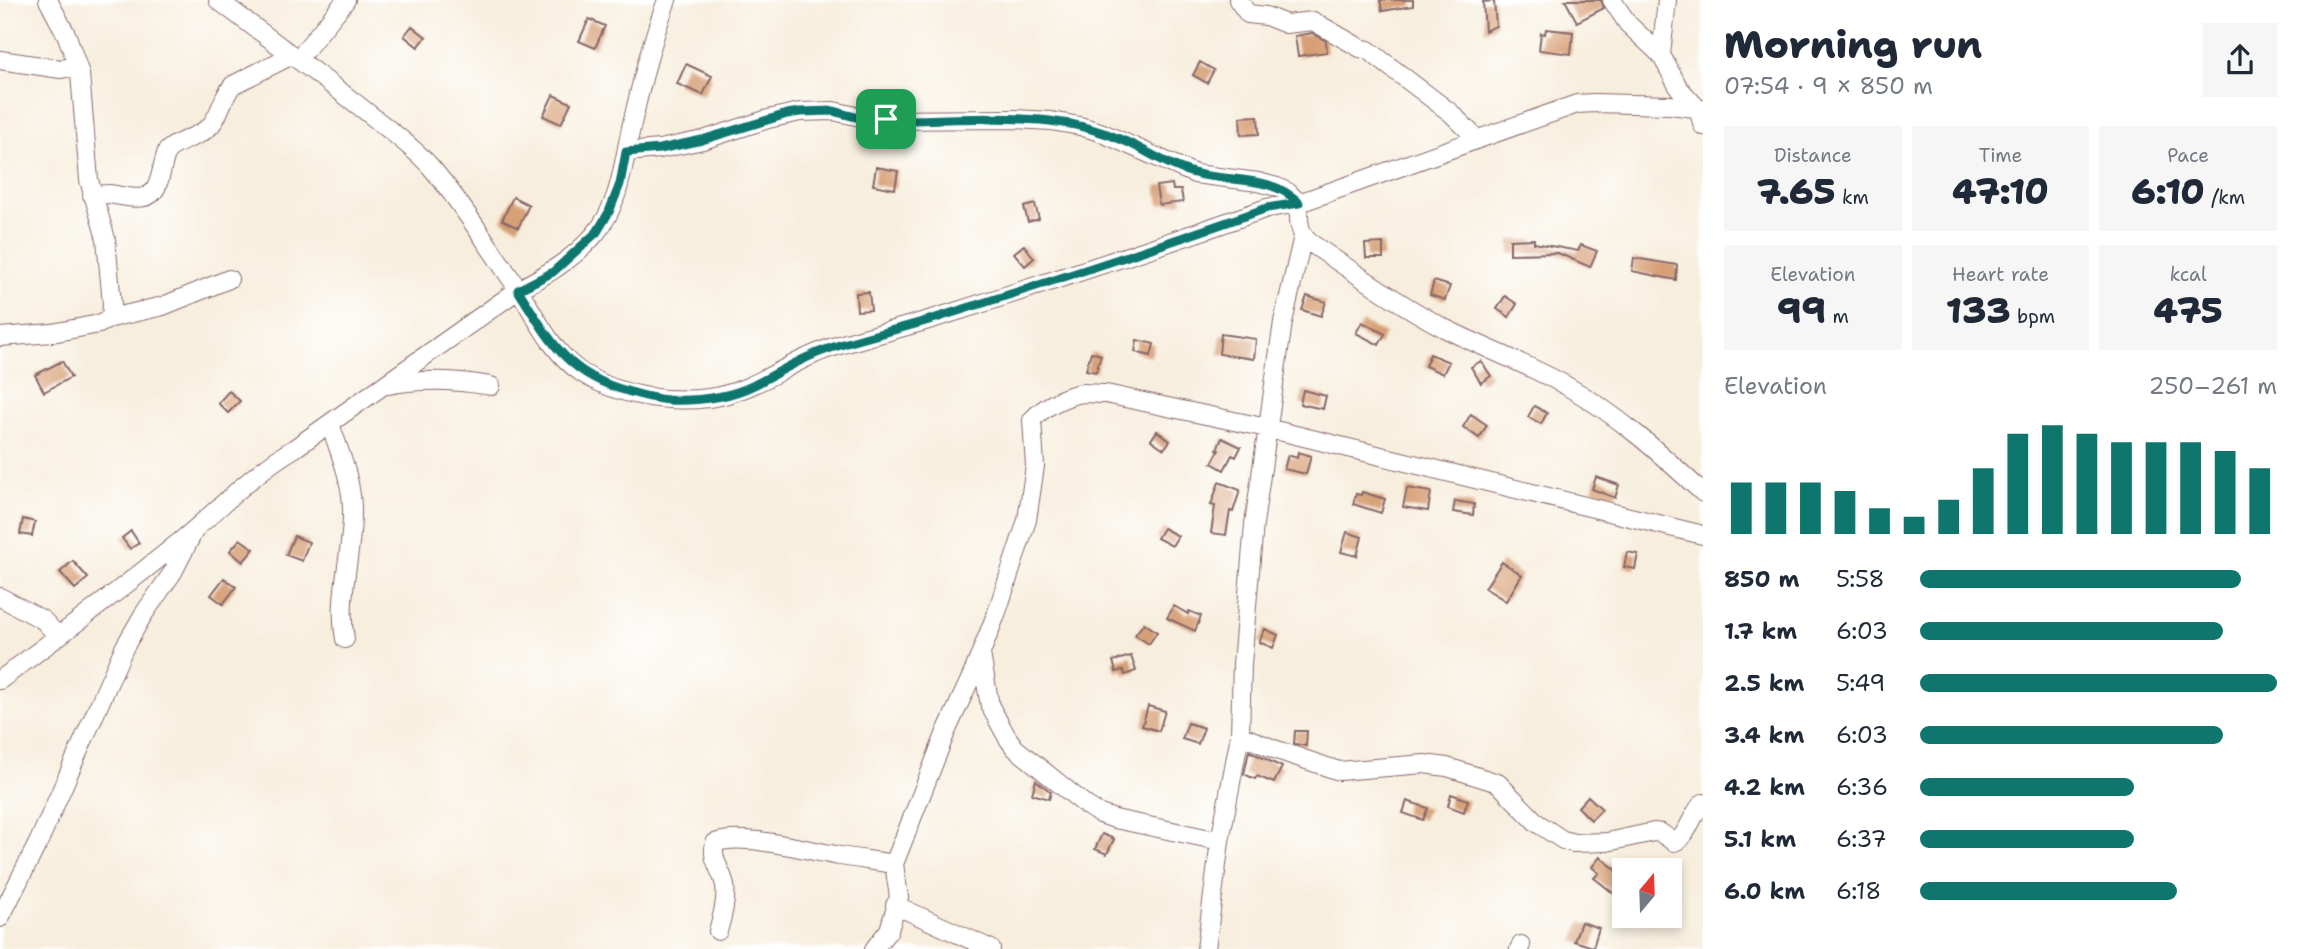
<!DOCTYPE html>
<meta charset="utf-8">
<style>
body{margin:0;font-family:"Shantell Sans",sans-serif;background:#f6f6f7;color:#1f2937;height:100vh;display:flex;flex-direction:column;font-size:26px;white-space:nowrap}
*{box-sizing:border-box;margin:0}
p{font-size:23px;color:#747a83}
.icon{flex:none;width:38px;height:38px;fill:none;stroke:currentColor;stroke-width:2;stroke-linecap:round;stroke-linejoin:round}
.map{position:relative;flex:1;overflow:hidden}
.drawer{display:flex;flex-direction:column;background:#fff;width:595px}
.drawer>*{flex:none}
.needle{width:46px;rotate:19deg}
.fabs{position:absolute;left:1612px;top:858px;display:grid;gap:14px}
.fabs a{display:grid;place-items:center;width:70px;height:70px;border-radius:0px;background:#fff;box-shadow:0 4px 10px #0003;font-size:35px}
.pin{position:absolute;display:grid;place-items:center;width:60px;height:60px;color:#fff;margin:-30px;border-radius:14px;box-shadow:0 4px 10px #0006}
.round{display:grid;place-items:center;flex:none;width:74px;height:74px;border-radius:0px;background:#f6f6f7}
.head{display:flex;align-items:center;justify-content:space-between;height:119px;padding:0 21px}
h1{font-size:38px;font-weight:800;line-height:52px}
.metrics{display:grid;grid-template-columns:repeat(3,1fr);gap:10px;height:119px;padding:7px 21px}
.metrics div{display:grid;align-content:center;border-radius:0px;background:#f6f6f7;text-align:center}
.metrics b{font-size:35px;font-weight:800}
.metrics small{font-size:19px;font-weight:400}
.metrics p{font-size:19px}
.chart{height:196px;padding:14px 21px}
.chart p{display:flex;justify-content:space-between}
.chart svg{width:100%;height:126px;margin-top:7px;stroke:#0f766e;stroke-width:6}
ul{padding:0 21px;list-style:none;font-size:23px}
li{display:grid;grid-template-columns:112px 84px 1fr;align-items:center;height:52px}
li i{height:18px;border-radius:9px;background:#0f766e}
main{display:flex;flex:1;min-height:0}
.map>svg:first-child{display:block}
</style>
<main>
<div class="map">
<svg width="1703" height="949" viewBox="0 0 1703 949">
<rect width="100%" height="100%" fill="#fff"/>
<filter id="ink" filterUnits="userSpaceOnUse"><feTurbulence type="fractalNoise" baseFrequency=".0143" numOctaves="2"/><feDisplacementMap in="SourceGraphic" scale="14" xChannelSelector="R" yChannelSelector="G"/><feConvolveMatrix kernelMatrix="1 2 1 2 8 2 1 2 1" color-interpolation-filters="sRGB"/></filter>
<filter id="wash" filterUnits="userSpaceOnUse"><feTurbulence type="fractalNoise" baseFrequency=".00686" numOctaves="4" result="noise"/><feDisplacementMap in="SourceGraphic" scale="28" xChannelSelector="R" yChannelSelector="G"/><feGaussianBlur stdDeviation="1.57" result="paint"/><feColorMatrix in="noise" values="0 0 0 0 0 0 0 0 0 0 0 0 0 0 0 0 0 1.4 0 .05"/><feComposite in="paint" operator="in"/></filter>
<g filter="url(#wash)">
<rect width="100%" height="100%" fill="#f7eedd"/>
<g id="blocks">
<path fill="#d79f75" d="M1380,0H1413V6L1382,11Z
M1565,0H1601L1604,8L1577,22Z
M1494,1L1496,26L1485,31L1483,2Z
M589,19L605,26L595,48L579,41Z
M412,26L426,37L418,47L404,36Z
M1546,29L1573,32L1571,54L1539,50L1541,33L1545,34Z
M1312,33L1326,41L1327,52L1298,56L1295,36Z
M1200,62L1214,70L1207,83L1193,75Z
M686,64L712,76L703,95L677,84Z
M553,95L571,103L561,124L543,116Z
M1258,116L1259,134L1241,135L1240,117Z
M876,167L898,171L895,189L873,185Z
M1172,184L1173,190H1181L1183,202L1159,205L1156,186Z
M513,197L529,205L518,228L502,220Z
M1035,204L1039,219L1028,222L1024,207Z
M1534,239V243L1578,251L1581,245L1597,251L1590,267L1558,253L1510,254V240Z
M1383,243V258H1366L1365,244Z
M1024,245L1034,258L1025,266L1014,253Z
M1634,258L1677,265L1676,280L1632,271Z
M1434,281L1450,286L1445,300L1430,295Z
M869,292L871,310L857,311L856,293Z
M1307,296L1326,302L1321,316L1302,310Z
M1505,296L1517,304L1509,317L1497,309Z
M1362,322L1385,334L1379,345L1356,333Z
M1221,334L1256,339L1254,359L1219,354Z
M1137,340L1154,344L1151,356L1135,352Z
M1091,352L1101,355L1096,372L1086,370Z
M1430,354L1449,362L1443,374L1425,366Z
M62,361L71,377L44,392L35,375Z
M1481,361L1491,376L1481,383L1471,367Z
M1303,390L1326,396L1323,409L1300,404Z
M229,391L240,401L228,413L218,403Z
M1534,406L1547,413L1541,424L1528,417Z
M1471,414L1487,425L1479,438L1463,427Z
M1157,431L1170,441L1164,449L1151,440Z
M1222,438L1241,447L1236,457L1232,455L1224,470L1212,463L1219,450L1217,449Z
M1298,452L1311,456L1306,474L1284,469L1288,455L1297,458Z
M1596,477L1619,485L1615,498L1592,489Z
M1219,482L1240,490L1233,512L1230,511L1226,535L1211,533L1215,506L1211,505Z
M1407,488L1431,492L1428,511L1403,507Z
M1362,492L1385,499L1381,513L1353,504L1356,494L1361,495Z
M1455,501L1474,504L1473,515L1453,512Z
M23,519L35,522L32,536L20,534Z
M1163,528L1178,536L1172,546L1157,538Z
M131,531L139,543L130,549L122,538Z
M1347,532L1362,537L1357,556L1341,552Z
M294,536L309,542L302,561L286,555Z
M240,539L254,549L243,562L230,551Z
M1627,552L1638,554L1635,569L1624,567Z
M73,561L88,578L75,589L60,572Z
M1502,562L1522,575L1506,601L1485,588Z
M224,578L236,587L223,604L211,595Z
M1174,606L1188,614L1189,611L1201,616L1195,631L1167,618Z
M1144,623L1157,632L1149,644L1135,635Z
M1265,629L1278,635L1273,648L1259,642Z
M1131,656L1136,671L1125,675L1123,670L1116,672L1113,661Z
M1148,706L1165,711L1159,731L1142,726Z
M1188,723L1204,728L1198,744L1182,739Z
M1295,731H1307L1306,746L1294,744Z
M1249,751L1282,767L1274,783L1257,776L1255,779L1244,774Z
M1036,780L1051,792L1049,799L1032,794Z
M1451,794L1468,800L1464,812L1448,806Z
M1588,796L1602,809L1591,820L1578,807Z
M1407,801L1428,808L1423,820L1403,813Z
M1102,834L1114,839L1107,854L1095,849Z
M1600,857L1624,876V887L1617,896L1594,878L1599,873L1592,867Z
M1581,922L1599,928L1593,947L1574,941Z"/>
</g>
</g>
<g filter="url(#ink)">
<use href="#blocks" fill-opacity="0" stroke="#876769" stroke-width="2"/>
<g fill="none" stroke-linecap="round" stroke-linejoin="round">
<defs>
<path id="minor" d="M48,0L67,36L80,74L89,180L106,239L112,304L111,318
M218,0C268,38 319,74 368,113C389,130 412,146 430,166C462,203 490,249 518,289C537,318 552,353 582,373C618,396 668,403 709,398C754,392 788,362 830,348C868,336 907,327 945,315C1053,281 1161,246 1267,208L1299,203L1577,104L1594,103L1670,105L1703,109
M1238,0L1248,14L1266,16L1286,24L1313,21L1360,48L1368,50L1451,113L1476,138
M1612,0L1628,24L1661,55L1679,88L1698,109L1703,126
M1661,55L1667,0
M298,59L346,0
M0,60L61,69L77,66
M626,152L660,149L703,140L768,119L800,112L833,111L875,120L1015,119L1051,121L1080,126L1100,132L1195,174L1258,182L1277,187L1288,192L1299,203C1299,218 1297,231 1309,242C1354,272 1397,303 1444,328C1484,348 1527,364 1565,385C1617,414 1660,453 1703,493
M92,195C98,195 104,194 109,194C126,196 151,206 158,183C162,173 163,161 167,151C179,139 200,138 211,125C221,113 222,97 233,85L292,55
M0,337L52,333L99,324L111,318L163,306L229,279
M388,385C423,378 456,380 491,386
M330,424C340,453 353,483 352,514C352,556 337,598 345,639
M0,597L43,620L58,636
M981,654L990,706L1007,737L1015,748L1087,806L1100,814L1115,819L1220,841
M0,680C62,634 123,588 183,539C222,507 251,474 295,448L518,290C547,274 574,259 595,234C620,205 623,164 631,128C641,85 651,42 667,0
M1240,735L1274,749L1339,771L1424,764L1447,767L1498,783L1537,823L1563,840L1574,843L1607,842L1654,832L1661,833L1674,842C1688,838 1691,814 1703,803
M895,905L991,949
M0,918L39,841L124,648L143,615L173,572L193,533
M718,931C722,918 727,900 725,886C723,871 710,860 715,843C742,832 810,851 840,856C858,859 876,861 894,864
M874,949L889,930L899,897L894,864L946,732L973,673L997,612L1027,520L1035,466L1032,420C1043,407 1066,395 1083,393C1090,393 1099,394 1106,394L1267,428L1703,535
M1206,949L1220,841L1240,735L1242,664L1254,524L1283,322L1303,236
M1519,949L1521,945"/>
</defs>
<use href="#minor" stroke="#876769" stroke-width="20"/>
<use href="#minor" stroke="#fff" stroke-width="18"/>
</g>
</g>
<g fill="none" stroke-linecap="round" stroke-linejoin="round" filter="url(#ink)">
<defs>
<path id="route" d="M833,111C846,114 861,120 875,120C933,121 992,115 1050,121C1076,124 1103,131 1127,142C1149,152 1170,167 1194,173C1230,183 1271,174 1299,203L1267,208C1161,246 1053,281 945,315C906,328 866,336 828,349C800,358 777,374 752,386C727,398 696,401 668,400C654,399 641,395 627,391C566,374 550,340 518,290L553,272L597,232L609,212L620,184L626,152L660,149L702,140L787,114L800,112Z"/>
</defs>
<use href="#route" stroke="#fff" stroke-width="14"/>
<use href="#route" stroke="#0f766e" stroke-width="9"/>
</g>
</svg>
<div class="fabs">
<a><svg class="needle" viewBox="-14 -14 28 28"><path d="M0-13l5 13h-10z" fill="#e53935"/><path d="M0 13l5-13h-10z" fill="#747a83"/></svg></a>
</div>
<div class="pin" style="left:886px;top:119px;background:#1e9e55"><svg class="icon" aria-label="arrive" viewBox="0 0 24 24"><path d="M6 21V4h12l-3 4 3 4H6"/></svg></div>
</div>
<section class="drawer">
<div class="head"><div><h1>Morning run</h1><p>07:54 · 9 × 850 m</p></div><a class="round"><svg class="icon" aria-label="share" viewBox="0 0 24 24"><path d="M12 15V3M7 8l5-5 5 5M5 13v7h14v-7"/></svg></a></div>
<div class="metrics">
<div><p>Distance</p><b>7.65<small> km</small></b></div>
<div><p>Time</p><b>47:10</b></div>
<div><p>Pace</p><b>6:10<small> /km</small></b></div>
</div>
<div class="metrics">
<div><p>Elevation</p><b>99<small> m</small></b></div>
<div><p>Heart rate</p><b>133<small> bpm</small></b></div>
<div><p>kcal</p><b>475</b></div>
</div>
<div class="chart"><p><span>Elevation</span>250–261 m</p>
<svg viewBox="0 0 160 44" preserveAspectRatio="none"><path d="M5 44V26M15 44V26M25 44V26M35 44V29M45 44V35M55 44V38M65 44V32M75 44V21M85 44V9M95 44V6M105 44V9M115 44V12M125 44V12M135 44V12M145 44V15M155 44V21"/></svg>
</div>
<ul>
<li><b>850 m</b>5:58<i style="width:90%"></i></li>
<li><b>1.7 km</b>6:03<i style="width:85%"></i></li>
<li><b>2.5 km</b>5:49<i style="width:100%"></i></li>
<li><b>3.4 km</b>6:03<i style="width:85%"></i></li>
<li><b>4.2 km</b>6:36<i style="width:60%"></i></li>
<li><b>5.1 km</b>6:37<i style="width:60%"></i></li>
<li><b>6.0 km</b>6:18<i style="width:72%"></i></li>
</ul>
</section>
</main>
